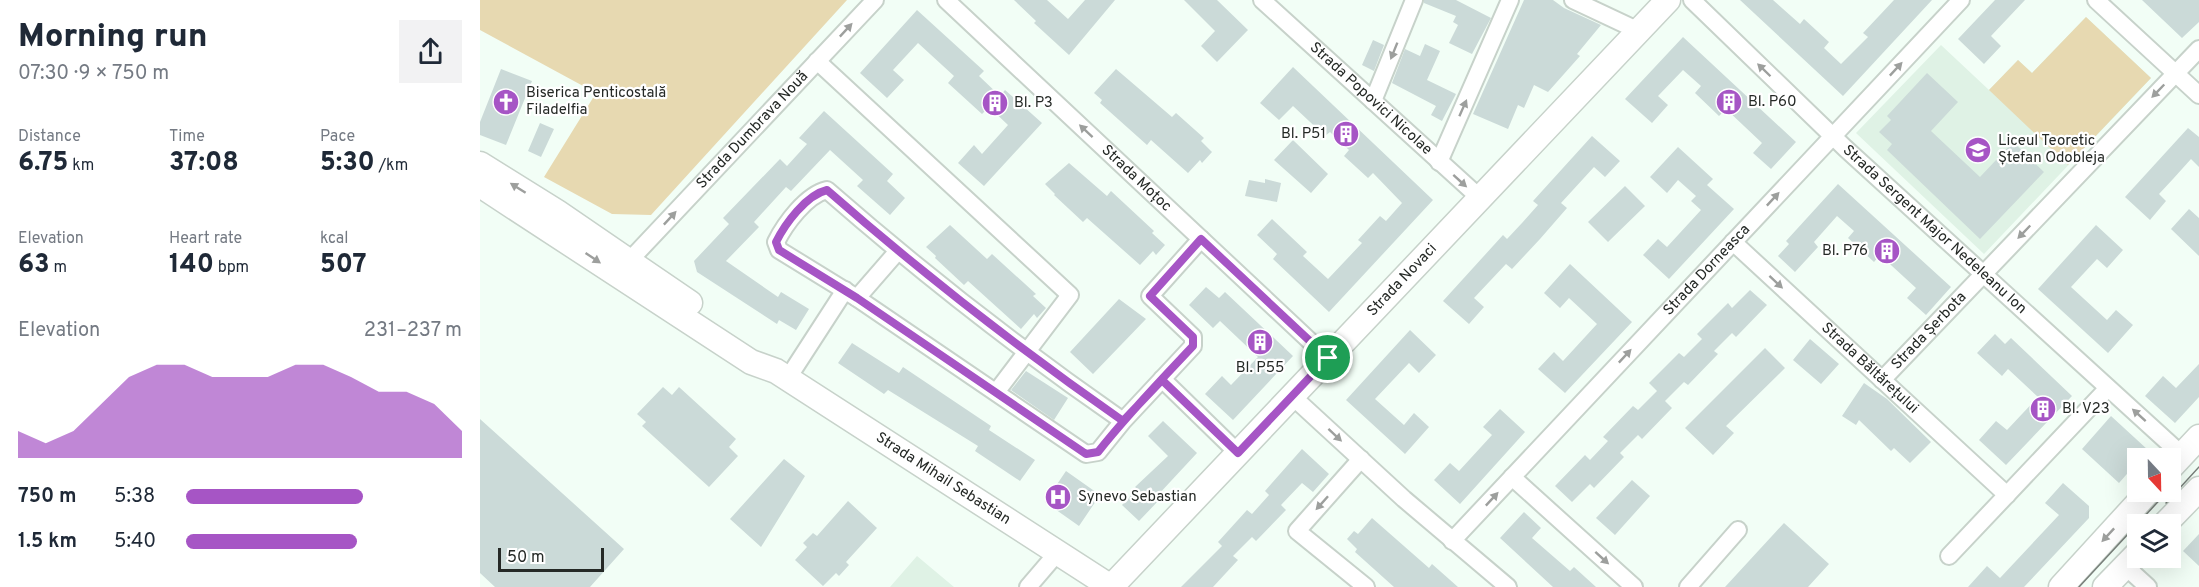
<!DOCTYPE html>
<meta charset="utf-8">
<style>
body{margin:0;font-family:Overpass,sans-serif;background:#f2f2f3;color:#1f2937;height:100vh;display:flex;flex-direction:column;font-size:22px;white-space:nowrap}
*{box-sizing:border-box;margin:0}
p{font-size:20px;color:#747a83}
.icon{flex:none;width:33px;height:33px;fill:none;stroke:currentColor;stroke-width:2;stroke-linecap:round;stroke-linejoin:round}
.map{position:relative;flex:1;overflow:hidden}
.drawer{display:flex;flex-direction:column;background:#fff;width:480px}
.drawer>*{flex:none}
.needle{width:39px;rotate:158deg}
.fabs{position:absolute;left:1647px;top:448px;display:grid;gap:12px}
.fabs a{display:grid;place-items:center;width:54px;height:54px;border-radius:0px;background:#fff;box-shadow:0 6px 24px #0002;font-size:30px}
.scale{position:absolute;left:18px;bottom:15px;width:106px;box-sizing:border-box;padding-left:6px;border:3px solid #252926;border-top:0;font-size:16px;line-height:21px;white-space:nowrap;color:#252926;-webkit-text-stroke:4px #fff;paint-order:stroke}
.pin{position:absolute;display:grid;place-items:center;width:51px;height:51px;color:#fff;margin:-26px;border:3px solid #fff;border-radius:50%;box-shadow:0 2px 6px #0007}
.round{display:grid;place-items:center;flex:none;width:63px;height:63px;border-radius:0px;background:#f2f2f3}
.headline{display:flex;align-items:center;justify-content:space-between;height:102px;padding:0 18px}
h1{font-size:33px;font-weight:800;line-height:45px}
.metrics{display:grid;grid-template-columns:repeat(3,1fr);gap:9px;height:102px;padding:6px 18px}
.metrics div{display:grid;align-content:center}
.metrics b{font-size:26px;font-weight:800}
.metrics small{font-size:16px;font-weight:400}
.metrics p{font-size:16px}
.chart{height:168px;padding:12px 18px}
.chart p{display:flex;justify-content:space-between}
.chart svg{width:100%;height:108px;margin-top:6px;fill:#a655c5;opacity:.7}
ul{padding:0 18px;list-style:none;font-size:20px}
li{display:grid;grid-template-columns:96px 72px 1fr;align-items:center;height:45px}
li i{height:15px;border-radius:8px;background:#a655c5}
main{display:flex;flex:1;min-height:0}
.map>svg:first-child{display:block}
</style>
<main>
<section class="drawer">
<div class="headline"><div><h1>Morning run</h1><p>07:30 · 9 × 750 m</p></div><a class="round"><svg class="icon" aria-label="share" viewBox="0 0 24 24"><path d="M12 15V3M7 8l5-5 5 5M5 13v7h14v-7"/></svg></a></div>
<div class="metrics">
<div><p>Distance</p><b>6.75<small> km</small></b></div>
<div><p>Time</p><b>37:08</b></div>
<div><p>Pace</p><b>5:30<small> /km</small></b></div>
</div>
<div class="metrics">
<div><p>Elevation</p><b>63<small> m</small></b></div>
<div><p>Heart rate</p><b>140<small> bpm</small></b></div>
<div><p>kcal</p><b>507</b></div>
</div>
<div class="chart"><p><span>Elevation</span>231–237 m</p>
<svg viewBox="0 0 160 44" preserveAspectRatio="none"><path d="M0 44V33L10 38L20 33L30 22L40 11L50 6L60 6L70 11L80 11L90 11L100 6L110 6L120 11L130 17L140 17L150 22L160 33V44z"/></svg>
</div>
<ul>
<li><b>750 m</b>5:38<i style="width:64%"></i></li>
<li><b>1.5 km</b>5:40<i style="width:62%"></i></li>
</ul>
</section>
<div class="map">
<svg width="1719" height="587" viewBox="0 0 1719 587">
<rect width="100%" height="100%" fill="#f2fef6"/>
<path fill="#dff2e5" d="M1606,17L1671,78L1504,254L1376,133L1461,45L1509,90L1538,60L1552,73Z
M437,556L474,587H410Z"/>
<path fill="#e7d9b1" d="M0,0H367L171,215L132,214L64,177L116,93L0,30Z
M1606,17L1671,78L1588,165L1509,90L1538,60L1552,73Z"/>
<path fill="#cbdad8" d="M534,0H567L588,19L605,0H635L589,55L554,23L556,21Z
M704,0H737L768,30L737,62L721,46L735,31Z
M944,0H976L1011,18L992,54L969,43L978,25L973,22L976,16L944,3Z
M1044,0H1073L1084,8L1121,25L1097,54L1100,56L1068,92L1054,85L1044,108L1038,105L1028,129L993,114Z
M1260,0H1293L1320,24L1324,19L1349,42L1344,48L1361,64L1388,37L1383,33L1414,0H1452L1363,96Z
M1515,0H1545L1511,36L1521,46L1504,64L1478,39Z
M1662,0H1719V22L1702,38Z
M437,10L504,71L499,76L520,96L525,90L562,123L504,186L478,163L494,145L502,154L528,125L509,107L502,114L468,83L474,76L438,43L413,70L424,80L407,98L380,73Z
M1203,37L1316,142L1291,169L1273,153L1282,143L1246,109L1239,116L1215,93L1221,86L1203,70L1178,96L1188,105L1172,123L1145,99Z
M893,40L904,45L894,71L882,65Z
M945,44L960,51L947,80L976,94L962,121L951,115L956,106L912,83L925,49L940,56Z
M813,67L953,200L849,312L793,259L797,254L777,235L792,219L827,252L823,256L848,279L882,243L878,240L900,216L906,221L922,203L893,173L888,178L864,156L869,150L850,132L845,136L813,106L799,120L780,103Z
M21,69L52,81L26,145L0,135V122Z
M636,69L692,117L696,113L724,138L721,141L732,152L722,163L720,160L708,173L671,140L667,145L620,103L622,100L614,93Z
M1447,73L1478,102L1451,131L1500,177L1533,142L1564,172L1500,239L1407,150L1412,144L1399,132L1411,120L1407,116Z
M344,111L413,174L407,181L425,198L410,215L377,186L383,180L350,150L311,191L306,187L274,222L279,227L246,261L298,297L301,292L329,309L316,330L299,320L297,324L217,272L214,261L249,224L243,218L300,159L307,166L327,144L319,138Z
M60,123L74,129L61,157L48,151Z
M1708,128L1719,137V167L1711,159L1693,179L1679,194L1686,201L1670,220L1645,197Z
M1112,136L1140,161L1125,177L1114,167L1081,203L1087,208L1060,239L1032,269L1026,264L994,298L1004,307L989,324L963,301L1023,235L1027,239L1042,223L1058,205L1053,201Z
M813,140L848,174L831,193L794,160Z
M1198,147L1233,179L1227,185L1254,209L1189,279L1163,255L1178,239L1187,247L1221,210L1211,201L1216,196L1198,180L1187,193L1170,177Z
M589,163L627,196L631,191L674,231L672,233L685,245L676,255L673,251L660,265L607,218L603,222L574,195L575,194L565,184Z
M785,179L801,183L797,202L765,196L769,180L785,183Z
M1358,184L1471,287L1446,315L1427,298L1436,288L1400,255L1394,262L1368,238L1374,231L1357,216L1334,242L1338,247L1315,272L1298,256L1309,244L1306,241Z
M1145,186L1165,206L1128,242L1108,222Z
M1709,209L1719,218V256L1691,229Z
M470,225L507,259L512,254L556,294L553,296L566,308L557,318L554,314L541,329L488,281L484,285L455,258L456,256L446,247Z
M1616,225L1643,250L1627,268L1617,259L1591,287L1627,320L1636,310L1653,325L1628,353L1558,289Z
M1090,264L1152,322L1085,393L1058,369L1074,352L1083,361L1117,324L1089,298L1080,308L1064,293Z
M726,287L739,298L745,292L813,356L753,420L725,394L742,376L751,385L778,357L740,321L733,328L709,305Z
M1270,290L1287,305L1256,337L1252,333L1234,351L1238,354L1208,385L1204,382L1185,401L1192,408L1162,439L1158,435L1140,453L1144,457L1114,488L1110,484L1092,502L1075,486L1105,455L1110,460L1128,441L1123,437L1153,406L1158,410L1177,391L1169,383L1199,353L1204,357L1222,339L1217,334L1248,303L1252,308Z
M639,299L666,319L613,374L590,352Z
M930,330L956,355L939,373L929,363L895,399L924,425L934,413L949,427L925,454L866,400Z
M1515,334L1525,344L1531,338L1592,396L1526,465L1499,440L1516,421L1527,430L1558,397L1528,369L1522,376L1497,353Z
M1330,339L1359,364L1341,384L1313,360Z
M372,343L419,373L423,367L511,426L509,430L555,460L540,481L495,451L498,446L408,390L404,394L358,363Z
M1285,348L1305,368L1246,426L1254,433L1233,455L1205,428Z
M1719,364V397L1695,423L1665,396L1683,376L1696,388Z
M546,371L588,398L574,420L531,390Z
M1384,383L1407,399L1451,442L1430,463L1414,448L1411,451L1379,420L1376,425L1362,416Z
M183,387L192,395L199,387L256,439L249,447L258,456L229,487L162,426L166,422L157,414Z
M1020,409L1045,432L980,504L954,480L970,463L979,471L1012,435L1003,427Z
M1631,416L1668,450L1639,483L1602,449Z
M0,419L144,549L110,587H15L0,573Z
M683,421L717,453L678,495L681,498L659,521L642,505L657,489L655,487L688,456L668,436Z
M822,449L849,474L833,492L822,483L801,505L806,510L776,541L772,537L753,556L758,560L733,587H701L742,546L738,542L767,510L772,514L789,495L785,491Z
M304,459L325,476L281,547L250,519Z
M586,471L620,495L599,526L565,502Z
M1152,480L1170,496L1135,535L1116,518Z
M1583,483L1609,506V518L1544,587H1488L1507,566L1520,578L1579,515L1565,503Z
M368,501L397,528L366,562L369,565L359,576L356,573L343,586L315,560L327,547L323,543L333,533L337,536Z
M1044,512L1061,528L1052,538L1090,571L1094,567L1116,587H1073L1020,538Z
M892,518L949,568L952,564L978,587H914L875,552L877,549L867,539L874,531L878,534Z
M1304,523L1349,564L1328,587H1245Z
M1719,534V566L1703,551Z"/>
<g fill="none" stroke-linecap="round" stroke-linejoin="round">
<defs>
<g id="street">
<path id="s1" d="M466,0L848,358"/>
<path id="s2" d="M782,0L1000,198"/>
<path d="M1093,0L1159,31"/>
<path id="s3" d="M1212,0L1365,148L1702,455"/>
<path d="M1616,0L1719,95"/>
<path d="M337,61L590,295L517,391"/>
<path d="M893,101L934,0"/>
<path d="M959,162L1030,0"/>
<path id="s4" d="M1253,242L1527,495"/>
<path id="s5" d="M149,261L395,0"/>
<path d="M377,298L417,252"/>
<path d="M308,378L365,290"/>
<path d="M682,379L758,453"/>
<path id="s6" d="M1402,380L1719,49"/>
<path d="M812,396L924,499L1028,587"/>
<path d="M643,421C539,349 442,273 347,190C326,195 305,224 296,242L299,250L377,298L606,454L618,452L643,421L713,346V337L670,296L721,239"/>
<path d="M881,459L817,531L886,587"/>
<path d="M1032,477L1154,587"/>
<path id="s7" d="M972,541L1481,0"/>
<path d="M1469,556L1628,388"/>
<path d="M1645,566L1668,587"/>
<path d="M548,587L578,552"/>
<path d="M1208,587L1258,530"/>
</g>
<g id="secondary">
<path d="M0,164L77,212L210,303"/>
<path id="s8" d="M0,185L271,362L296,371L631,587"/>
<path d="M1690,468L1719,437"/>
<path d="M1684,525L1719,489"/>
<path id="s9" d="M631,587L1188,0"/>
<path d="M1581,587L1668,492"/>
<path d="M1625,587L1658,553"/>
</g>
</defs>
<use href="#street" stroke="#c7d2ca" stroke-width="20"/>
<use href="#secondary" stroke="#c7d2ca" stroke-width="27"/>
<use href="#street" stroke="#fff" stroke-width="16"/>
<use href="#secondary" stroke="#fff" stroke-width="24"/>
<path stroke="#787f7a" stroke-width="1.5" d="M1686,503L1719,467
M1599,587L1687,492"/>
</g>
<defs><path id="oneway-solid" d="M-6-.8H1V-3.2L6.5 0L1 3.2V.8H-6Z" transform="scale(1.5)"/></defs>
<g fill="#9d9f9d">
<use href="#oneway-solid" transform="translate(366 30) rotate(-47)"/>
<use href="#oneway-solid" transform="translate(914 51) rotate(112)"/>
<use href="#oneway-solid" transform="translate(1416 69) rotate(-47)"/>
<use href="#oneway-solid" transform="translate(1284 70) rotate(-136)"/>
<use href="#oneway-solid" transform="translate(1678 91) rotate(134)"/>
<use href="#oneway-solid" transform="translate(983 108) rotate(-66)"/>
<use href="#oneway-solid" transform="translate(606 131) rotate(-137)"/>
<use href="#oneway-solid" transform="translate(980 181) rotate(42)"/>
<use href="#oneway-solid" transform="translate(38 188) rotate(-148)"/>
<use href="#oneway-solid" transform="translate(1293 199) rotate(-47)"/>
<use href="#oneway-solid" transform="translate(190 218) rotate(-47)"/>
<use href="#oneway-solid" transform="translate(1544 232) rotate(134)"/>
<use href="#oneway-solid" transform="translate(113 258) rotate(34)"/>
<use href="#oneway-solid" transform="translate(1296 282) rotate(43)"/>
<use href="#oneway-solid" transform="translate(1145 356) rotate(-47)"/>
<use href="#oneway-solid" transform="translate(1659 415) rotate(-138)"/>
<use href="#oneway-solid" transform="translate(855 435) rotate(43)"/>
<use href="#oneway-solid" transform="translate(1012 499) rotate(-47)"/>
<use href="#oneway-solid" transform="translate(842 503) rotate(132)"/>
<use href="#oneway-solid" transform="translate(1628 535) rotate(133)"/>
<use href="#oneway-solid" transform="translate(1122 558) rotate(42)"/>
</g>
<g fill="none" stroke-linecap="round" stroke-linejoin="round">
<defs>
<path id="route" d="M848,358L758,453L682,380L643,421C538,348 443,274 347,190C326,195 305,224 296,242L299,250L377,298L606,454L618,452C647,415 680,381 713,346V337L670,296L721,239L848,358"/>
</defs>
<use href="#route" stroke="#fff" stroke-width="12"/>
<use href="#route" stroke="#a655c5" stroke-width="8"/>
</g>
<defs>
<symbol id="church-disc" viewBox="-11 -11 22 22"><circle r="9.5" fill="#a655c5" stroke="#fff"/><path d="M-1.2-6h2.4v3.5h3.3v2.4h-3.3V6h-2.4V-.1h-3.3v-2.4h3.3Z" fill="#fff"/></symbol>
<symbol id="building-disc" viewBox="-11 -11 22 22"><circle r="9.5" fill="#a655c5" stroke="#fff"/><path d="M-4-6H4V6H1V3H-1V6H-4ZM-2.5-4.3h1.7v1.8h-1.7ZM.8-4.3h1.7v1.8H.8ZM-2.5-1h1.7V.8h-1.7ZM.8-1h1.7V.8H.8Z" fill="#fff"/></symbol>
<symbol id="school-disc" viewBox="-11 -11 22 22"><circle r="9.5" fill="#a655c5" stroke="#fff"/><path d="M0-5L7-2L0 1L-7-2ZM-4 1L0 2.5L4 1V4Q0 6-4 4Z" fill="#fff"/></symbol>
<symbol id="hospital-disc" viewBox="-11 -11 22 22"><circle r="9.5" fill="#a655c5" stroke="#fff"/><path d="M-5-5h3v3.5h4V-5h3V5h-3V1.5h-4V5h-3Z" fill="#fff"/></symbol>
</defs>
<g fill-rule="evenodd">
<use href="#church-disc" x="11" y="87" width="30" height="30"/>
<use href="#building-disc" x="1234" y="87" width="30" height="30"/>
<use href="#building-disc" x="500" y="88" width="30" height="30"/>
<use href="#building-disc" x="851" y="119" width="30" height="30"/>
<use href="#school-disc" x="1483" y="135" width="30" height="30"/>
<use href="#building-disc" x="1392" y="236" width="30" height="30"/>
<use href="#building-disc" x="765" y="327" width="30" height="30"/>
<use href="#building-disc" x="1548" y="394" width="30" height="30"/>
<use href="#hospital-disc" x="563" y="482" width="30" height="30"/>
</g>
<g text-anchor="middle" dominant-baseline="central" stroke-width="4.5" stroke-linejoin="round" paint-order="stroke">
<g font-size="15" fill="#252926" stroke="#fff" text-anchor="start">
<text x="46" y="93">Biserica Penticostală<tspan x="46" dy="17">Filadelfia</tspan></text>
<text x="1268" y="102">Bl. P60</text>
<text x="534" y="103">Bl. P3</text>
<text x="846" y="134" text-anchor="end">Bl. P51</text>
<text x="1518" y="141">Liceul Teoretic<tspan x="1518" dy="17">Ștefan Odobleja</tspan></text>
<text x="1388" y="251" text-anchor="end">Bl. P76</text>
<text x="780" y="368" text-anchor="middle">Bl. P55</text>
<text x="1582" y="409">Bl. V23</text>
<text x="598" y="497">Synevo Sebastian</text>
</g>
<g font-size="15" fill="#252926" stroke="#fff">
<text stroke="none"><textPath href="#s2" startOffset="147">Strada Popovici Nicolae</textPath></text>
<text stroke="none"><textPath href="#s5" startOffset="180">Strada Dumbrava Nouă</textPath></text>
<text stroke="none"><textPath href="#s1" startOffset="261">Strada Moțoc</textPath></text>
<text stroke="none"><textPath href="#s3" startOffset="334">Strada Sergent Major Nedeleanu Ion</textPath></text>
<text stroke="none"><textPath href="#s7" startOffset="372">Strada Dorneasca</textPath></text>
<text stroke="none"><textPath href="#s9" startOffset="423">Strada Novaci</textPath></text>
<text stroke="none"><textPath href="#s6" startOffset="68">Strada Șerbota</textPath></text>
<text stroke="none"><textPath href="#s4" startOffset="186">Strada Băltărețului</textPath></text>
<text stroke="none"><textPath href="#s8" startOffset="549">Strada Mihail Sebastian</textPath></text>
</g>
</g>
</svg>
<div class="fabs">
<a><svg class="needle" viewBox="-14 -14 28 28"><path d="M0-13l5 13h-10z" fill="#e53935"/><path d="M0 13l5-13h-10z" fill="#747a83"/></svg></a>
<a><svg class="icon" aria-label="layers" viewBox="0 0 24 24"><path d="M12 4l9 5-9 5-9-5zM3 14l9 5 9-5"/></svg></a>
</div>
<div class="scale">50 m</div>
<div class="pin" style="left:848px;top:358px;background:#1e9e55"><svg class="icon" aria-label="arrive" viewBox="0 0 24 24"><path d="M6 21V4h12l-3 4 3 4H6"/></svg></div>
</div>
</main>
